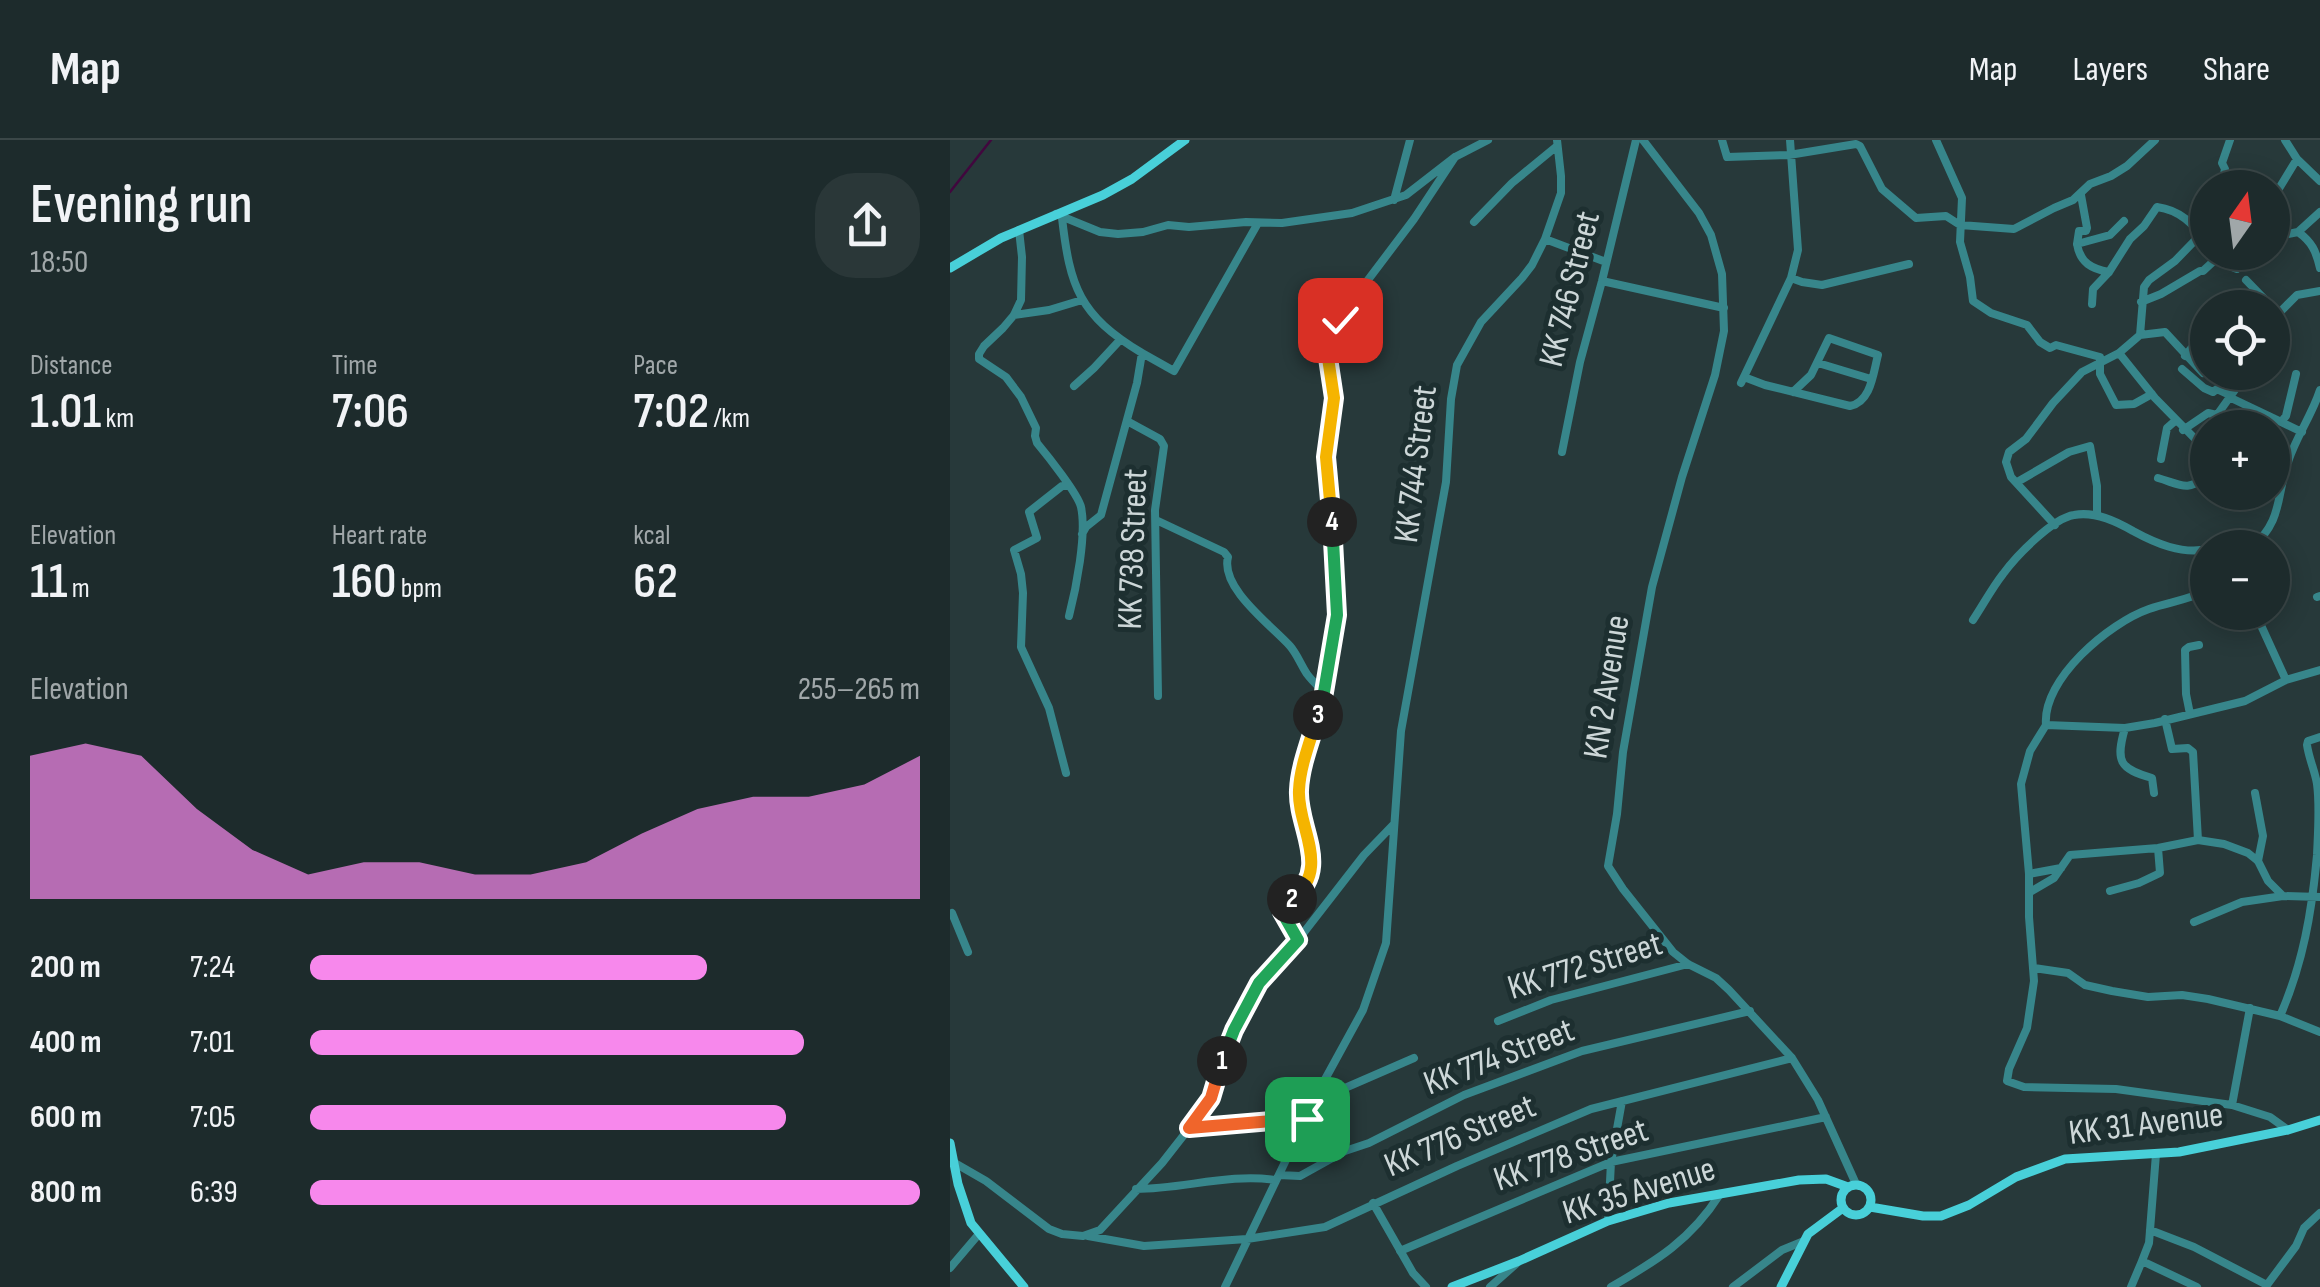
<!DOCTYPE html>
<meta charset="utf-8">
<style>
body{margin:0;font-family:"Sofia Sans Condensed",sans-serif;background:#2a3738;color:#f1f3f6;height:100vh;display:flex;flex-direction:column;font-size:38px;white-space:nowrap}
*{box-sizing:border-box;margin:0}
p{font-size:32px;color:#a0a7a9}
.icon{flex:none;width:55px;height:55px;fill:none;stroke:currentColor;stroke-width:2;stroke-linecap:round;stroke-linejoin:round}
.map{position:relative;flex:1;overflow:hidden}
.side{display:flex;flex-direction:column;background:#1d2b2c;width:950px}
.side>*{flex:none}
.needle{width:65px;rotate:14deg}
.fabs{position:absolute;left:1240px;top:30px;display:grid;gap:20px}
.fabs a{display:grid;place-items:center;width:100px;height:100px;border-radius:50%;background:#1d2b2c;box-shadow:0 5px 25px #0003,0 0 0 2px #3b4748;font-size:50px}
.pin{position:absolute;display:grid;place-items:center;width:85px;height:85px;color:#fff;margin:-42px;border-radius:20px;box-shadow:0 5px 15px #0006}
.km{position:absolute;width:50px;height:50px;margin:-25px;border-radius:50%;background:#222;color:#fff;font-size:28px;line-height:50px;text-align:center}
.round{display:grid;place-items:center;flex:none;width:105px;height:105px;border-radius:40px;background:#2a3738}
.overview{display:flex;align-items:center;justify-content:space-between;height:170px;padding:0 30px}
h1{font-size:55px;font-weight:600;line-height:75px}
.metrics{display:grid;grid-template-columns:repeat(3,1fr);gap:15px;height:170px;padding:10px 30px}
.metrics div{display:grid;align-content:center}
.metrics b{font-size:50px;font-weight:600}
.metrics small{font-size:28px;font-weight:400}
.metrics p{font-size:28px}
.chart{height:280px;padding:20px 30px}
.chart p{display:flex;justify-content:space-between}
.chart svg{width:100%;height:180px;margin-top:10px;fill:#f788ec;opacity:.7}
ul{padding:0 30px;list-style:none;font-size:32px}
li{display:grid;grid-template-columns:160px 120px 1fr;align-items:center;height:75px}
li i{height:25px;border-radius:12px;background:#f788ec}
header{display:flex;align-items:center;gap:60px;box-sizing:border-box;height:140px;padding:0 50px;background:#1d2b2c;border-bottom:2px solid #3b4748}
header strong{font-size:48px}
nav{display:flex;gap:55px;margin-inline-start:auto;font-size:35px}
main{display:flex;flex:1;min-height:0}
.map>svg:first-child{display:block}
</style>
<header>
<strong>Map</strong>
<nav><a>Map</a><a>Layers</a><a>Share</a></nav>
</header>
<main>
<section class="side">
<div class="overview"><div><h1>Evening run</h1><p>18:50</p></div><a class="round"><svg class="icon" aria-label="share" viewBox="0 0 24 24"><path d="M12 15V3M7 8l5-5 5 5M5 13v7h14v-7"/></svg></a></div>
<div class="metrics">
<div><p>Distance</p><b>1.01<small> km</small></b></div>
<div><p>Time</p><b>7:06</b></div>
<div><p>Pace</p><b>7:02<small> /km</small></b></div>
</div>
<div class="metrics">
<div><p>Elevation</p><b>11<small> m</small></b></div>
<div><p>Heart rate</p><b>160<small> bpm</small></b></div>
<div><p>kcal</p><b>62</b></div>
</div>
<div class="chart"><p><span>Elevation</span>255–265 m</p>
<svg viewBox="0 0 160 44" preserveAspectRatio="none"><path d="M0 44V9L10 6L20 9L30 22L40 32L50 38L60 35L70 35L80 38L90 38L100 35L110 28L120 22L130 19L140 19L150 16L160 9V44z"/></svg>
</div>
<ul>
<li><b>200 m</b>7:24<i style="width:65%"></i></li>
<li><b>400 m</b>7:01<i style="width:81%"></i></li>
<li><b>600 m</b>7:05<i style="width:78%"></i></li>
<li><b>800 m</b>6:39<i style="width:100%"></i></li>
</ul>
</section>
<div class="map">
<svg width="1370" height="1147" viewBox="0 0 1370 1147">
<rect width="100%" height="100%" fill="#27393a"/>
<g fill="none" stroke-linecap="round" stroke-linejoin="round">
<path stroke="#41073e" stroke-width="2.5" d="M0,52L41,0"/>
<path stroke="#37868b" stroke-width="8" d="M693,0L749,73L761,95L772,134L774,191L765,235L732,337L702,447L673,612L667,674L658,726L673,749L723,812L738,824L766,838L779,850L842,918L868,960L906,1044
M772,0L777,17L839,15L906,4L910,6L932,49L966,78L996,76L1010,85L1064,89L1104,68L1123,60L1140,44L1161,36L1177,26L1205,0
M986,0L1012,58L1010,102L1020,137L1023,161L1041,173L1077,185L1090,202L1100,208L1106,205L1150,217V234L1166,265L1184,264L1202,254
M1335,0L1347,19L1370,41
M1271,48L1275,29L1272,23L1280,0
M444,60L460,0
M1322,60L1347,19
M106,74L150,92L168,94L193,92L218,85L239,87L296,82L332,83L402,73L456,55L505,17L538,0
M112,78C120,147 129,175 192,213L187,243L151,375L136,387L132,394
M1322,81L1338,94L1348,92C1362,102 1366,111 1370,128
M524,82L562,43L607,6
M1258,87L1225,121L1199,140L1194,147L1190,195L1169,213L1205,258L1258,312
M69,90L72,117L71,160L64,175L53,188L34,206L29,214V219L56,237L71,257L86,288L85,296L87,303C97,315 128,354 131,367C137,394 126,449 119,476
M1348,92L1370,72
M595,99L656,122
M1127,104L1129,91H1136L1137,88L1131,55
M1261,112L1268,121L1287,129L1301,112
M1159,132C1142,129 1130,123 1127,104L1160,95L1174,81
M841,138L852,142L872,145L959,124
M1296,140L1328,173
M652,141L774,168
M1191,162L1211,154L1250,131H1253L1266,119
M1142,164L1143,149L1159,132L1180,99L1194,86L1207,67C1230,70 1247,86 1258,107
M64,175L99,170L132,160
M1322,180L1347,155L1370,151
M1190,195L1215,192L1253,233L1258,228
M192,213L224,231L308,83
M1235,216L1248,200L1258,199
M868,223L921,239
M1232,229L1254,248L1263,252L1267,249L1280,255
M794,237L815,245L900,266C921,262 923,234 928,215L879,198L861,235L843,252
M791,243L841,138L848,110L840,0
M124,246L144,228L170,200
M1279,257L1352,292
M177,281L210,299L214,306L205,370L208,556
M1331,282L1336,276L1346,234
M1233,290L1258,273L1267,275L1287,247L1292,232
M612,312L630,222L652,141L686,0
M1211,319L1217,288L1225,281
M1322,335L1338,322
M1208,338C1232,345 1236,352 1258,336
M1069,341L1119,312L1140,306L1147,346V375
M206,380L274,412L278,417C270,448 321,485 340,506C347,514 351,525 357,534C362,541 368,546 374,552
M1105,385L1061,337L1056,322L1059,312L1076,299L1103,263L1132,232L1169,213
M1264,408L1273,405L1305,404
M1301,408C1333,381 1326,357 1338,322C1346,297 1362,275 1370,250
M1367,457L1370,456
M1023,480C1033,465 1042,448 1053,434C1066,416 1103,378 1124,375C1145,371 1166,381 1183,391C1205,403 1232,415 1258,409
M1309,481L1336,540
M1240,574L1236,554L1235,510L1239,507L1249,505
M1215,579L1222,609L1238,608L1243,612L1248,700
M1096,585L1080,611L1071,644L1079,734V777L1084,841L1077,888L1059,929L1057,941L1074,947L1166,949L1282,965L1320,977L1338,990
M1096,585L1175,588L1205,583L1295,561L1336,540L1370,530
M1096,585C1092,539 1159,483 1199,469C1218,462 1239,460 1258,450
M1175,588C1165,622 1170,629 1202,638L1204,653
M116,633L99,568L71,507L73,453L71,434L64,410L87,398L79,372L112,346H118
M1305,653L1313,696L1308,721
M1079,734L1111,728
M1160,751L1189,743L1210,733L1208,708
M1080,752L1104,738L1120,715L1208,708L1248,700L1274,704L1298,713L1308,721L1318,741L1333,756
M0,775L2,773L18,812
M1244,782L1292,762L1333,756L1370,757
M348,800L332,772V768C339,761 350,756 355,747C374,715 347,679 349,646L374,552L387,475L385,413L376,325L385,257L378,218L393,173L464,79L505,17
M1084,828L1118,833L1135,845L1162,851L1198,857L1232,855L1258,859L1330,876L1370,892
M1330,876C1353,824 1362,771 1367,715C1368,692 1370,666 1367,644C1365,631 1359,619 1357,605L1358,601L1370,597
M548,881L601,860L738,824
M365,961L464,918
M1282,965L1300,868
M239,988L321,981L342,976L357,979
M1206,1014L1199,1103L1192,1121L1247,1147
M3,1022L36,1041L99,1089L112,1094L133,1096L150,1090L212,1023L255,968L267,944L272,920L285,890L309,843L348,800L414,715L444,684
M329,1035L350,1036L395,1011L419,1003L514,955L632,911L800,871
M186,1049C233,1049 279,1033 326,1040
M423,1063L463,1133L476,1147
M658,1081L661,1022L672,961
M1200,1090L1244,1107L1317,1145
M138,1096L194,1106L297,1099L375,1087L507,1026L641,969L842,918
M450,1111L661,1022L876,977
M0,1128L28,1095
M1317,1145L1346,1106L1354,1088L1370,1073
M275,1147L373,943L413,870L436,803L451,591L496,342L501,259L507,225L531,182L572,138L582,125L595,99L611,53V36L607,0
M540,1147L566,1124
M661,1147C706,1121 741,1100 770,1054
M783,1147L832,1110L854,1101
M1181,1147L1192,1121"/>
<path stroke="#48d0d9" stroke-width="9" d="M0,128L51,98L153,55L182,39L235,0
M0,1003L8,1044L21,1083L74,1147
M891 1060a15 15 0 1 1 30 0a15 15 0 1 1-30 0Z
M920,1067L973,1076H991L1019,1065L1066,1037L1115,1019L1229,1012L1338,990L1370,980
M502,1147L569,1121L658,1081L719,1063L849,1040L876,1039L898,1047
M831,1147L858,1094L893,1068"/>
</g>
<g fill="none" stroke-linecap="round" stroke-linejoin="round">
<defs>
<path id="split-1" d="M272,921L261,958L239,988L322,981L342,976L357,979"/>
<path id="split-2" d="M272,921L284,890L309,843L348,800L332,772L333,766L342,759"/>
<path id="split-3" d="M342,759C382,728 347,688 349,650C350,626 361,599 368,575"/>
<path id="split-4" d="M368,575L374,552L387,475L382,382"/>
<path id="split-5" d="M382,382L376,317L384,258L378,218L390,180"/>
</defs>
<use href="#split-1" stroke="#fff" stroke-width="20"/>
<use href="#split-2" stroke="#fff" stroke-width="20"/>
<use href="#split-3" stroke="#fff" stroke-width="20"/>
<use href="#split-4" stroke="#fff" stroke-width="20"/>
<use href="#split-5" stroke="#fff" stroke-width="20"/>
<use href="#split-1" stroke="#f0652b" stroke-width="12"/>
<use href="#split-2" stroke="#22a559" stroke-width="12"/>
<use href="#split-3" stroke="#f5b400" stroke-width="12"/>
<use href="#split-4" stroke="#22a559" stroke-width="12"/>
<use href="#split-5" stroke="#f5b400" stroke-width="12"/>
</g>
<g text-anchor="middle" dominant-baseline="central" stroke-width="10" stroke-linejoin="round" paint-order="stroke">
<g font-size="35" fill="#cdd7d8" stroke="#1d2f30">
<text transform="translate(620 149) rotate(-76)">KK 746 Street</text>
<text transform="translate(466 324) rotate(-83)">KK 744 Street</text>
<text transform="translate(183 409) rotate(-88)">KK 738 Street</text>
<text transform="translate(657 547) rotate(-81)">KN 2 Avenue</text>
<text transform="translate(635 826) rotate(-17)">KK 772 Street</text>
<text transform="translate(549 917) rotate(-21)">KK 774 Street</text>
<text transform="translate(1196 984) rotate(-7)">KK 31 Avenue</text>
<text transform="translate(510 996) rotate(-23)">KK 776 Street</text>
<text transform="translate(621 1015) rotate(-19)">KK 778 Street</text>
<text transform="translate(689 1051) rotate(-17)">KK 35 Avenue</text>
</g>
</g>
</svg>
<div class="fabs">
<a><svg class="needle" viewBox="-14 -14 28 28"><path d="M0-13l5 13h-10z" fill="#e53935"/><path d="M0 13l5-13h-10z" fill="#a0a7a9"/></svg></a>
<a><svg class="icon" aria-label="locate" viewBox="0 0 24 24"><circle cx="12" cy="12" r="6"/><path d="M12 2v4M12 18v4M2 12h4M18 12h4"/></svg></a>
<a>+</a>
<a>−</a>
</div>
<div class="pin" style="left:357px;top:979px;background:#1e9e55"><svg class="icon" aria-label="arrive" viewBox="0 0 24 24"><path d="M6 21V4h12l-3 4 3 4H6"/></svg></div>
<div class="pin" style="left:390px;top:180px;background:#d93025"><svg class="icon" aria-label="check" viewBox="0 0 24 24"><path d="M5 12l5 5 9-10"/></svg></div>
<b class="km" style="left:272px;top:921px">1</b>
<b class="km" style="left:342px;top:759px">2</b>
<b class="km" style="left:368px;top:575px">3</b>
<b class="km" style="left:382px;top:382px">4</b>
</div>
</main>
